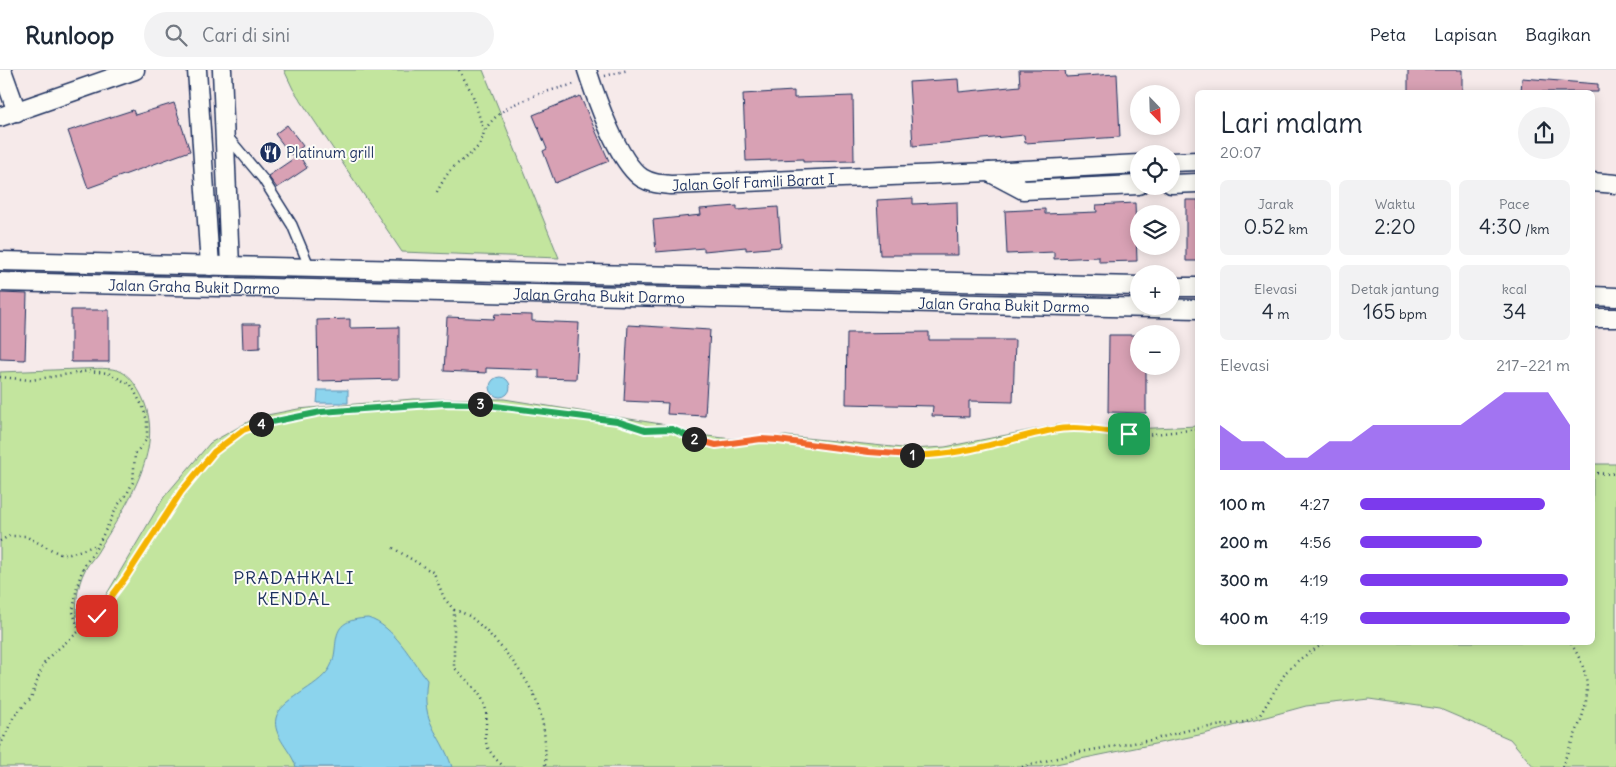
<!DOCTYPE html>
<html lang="id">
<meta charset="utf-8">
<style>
body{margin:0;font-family:Delius,sans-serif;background:#f2f2f3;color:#1f2937;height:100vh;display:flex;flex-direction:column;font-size:19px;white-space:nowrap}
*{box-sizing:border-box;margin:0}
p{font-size:16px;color:#747a83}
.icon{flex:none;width:28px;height:28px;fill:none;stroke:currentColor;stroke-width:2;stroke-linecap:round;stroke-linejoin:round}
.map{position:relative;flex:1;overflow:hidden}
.panel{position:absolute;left:1195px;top:20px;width:400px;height:555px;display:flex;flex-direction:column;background:#fff;border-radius:8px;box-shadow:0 2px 12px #0003}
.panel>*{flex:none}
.needle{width:32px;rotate:157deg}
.buttons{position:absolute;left:1130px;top:15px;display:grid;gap:10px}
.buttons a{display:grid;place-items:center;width:50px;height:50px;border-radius:50%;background:#fff;box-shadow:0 2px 12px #0003;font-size:25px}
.pin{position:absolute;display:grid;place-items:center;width:42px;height:42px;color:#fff;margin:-21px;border-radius:10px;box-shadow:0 2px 8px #0006}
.km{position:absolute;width:25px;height:25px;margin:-12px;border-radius:50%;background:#222;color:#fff;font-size:14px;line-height:25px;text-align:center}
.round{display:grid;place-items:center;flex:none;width:52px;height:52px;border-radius:26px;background:#f2f2f3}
.overview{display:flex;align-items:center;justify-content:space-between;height:85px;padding:0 25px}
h1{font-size:28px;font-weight:600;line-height:38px}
.figures{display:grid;grid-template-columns:repeat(3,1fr);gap:8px;height:85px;padding:5px 25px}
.figures div{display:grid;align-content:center;border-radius:8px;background:#f2f2f3;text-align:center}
.figures b{font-size:21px;font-weight:600}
.figures small{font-size:14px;font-weight:400}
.figures p{font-size:14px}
.chart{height:140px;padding:10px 25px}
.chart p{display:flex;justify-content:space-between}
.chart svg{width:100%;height:90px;margin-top:5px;fill:#7c3aed;opacity:.7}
ul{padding:0 25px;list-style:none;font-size:16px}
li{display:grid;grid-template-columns:80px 60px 1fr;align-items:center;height:38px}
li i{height:12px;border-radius:6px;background:#7c3aed}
header{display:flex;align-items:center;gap:30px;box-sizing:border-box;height:70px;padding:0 25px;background:#fff;border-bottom:1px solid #e0e1e3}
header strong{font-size:24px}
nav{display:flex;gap:28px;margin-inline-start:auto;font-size:18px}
.search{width:350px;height:45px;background:#f2f2f3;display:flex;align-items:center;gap:12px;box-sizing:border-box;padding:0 18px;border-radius:28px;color:#747a83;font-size:19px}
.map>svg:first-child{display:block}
</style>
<header>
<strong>Runloop</strong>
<div class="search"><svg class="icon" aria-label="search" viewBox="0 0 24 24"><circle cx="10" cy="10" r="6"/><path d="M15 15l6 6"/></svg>Cari di sini</div>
<nav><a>Peta</a><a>Lapisan</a><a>Bagikan</a></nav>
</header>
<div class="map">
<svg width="1616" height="697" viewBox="0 0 1616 697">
<rect width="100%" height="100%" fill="#f6eaea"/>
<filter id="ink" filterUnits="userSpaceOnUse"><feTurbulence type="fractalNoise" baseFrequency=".02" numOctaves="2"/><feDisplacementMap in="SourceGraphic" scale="10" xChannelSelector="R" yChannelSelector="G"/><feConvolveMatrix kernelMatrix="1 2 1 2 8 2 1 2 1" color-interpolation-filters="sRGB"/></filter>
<g filter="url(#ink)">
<path fill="#c3e59e" stroke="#6f8a7e" d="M284,0H483L559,188L402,182L293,19Z
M79,299C90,299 105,297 117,300C128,303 135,314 140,323C169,375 126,435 100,478C96,486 89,492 85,500C77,515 75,536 77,553L81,556L98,539L164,427L210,373L257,347L298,339L413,329H504L661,354L699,365L732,369L786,366L912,379L945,377L1058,355L1132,359L1197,356L1198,572H1592L1593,394H1616V697H1534L1510,669L1440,639L1369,629L1306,636L1204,664L1041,697H0V302Z"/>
<path fill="#8cd4ed" stroke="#5f92b4" d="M490 317a10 10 0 1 1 20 0a10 10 0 1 1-20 0Z
M318,320H348V333H317Z
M368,548C394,556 411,589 427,610C421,656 439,659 452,697H296C292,681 272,666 276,648C280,630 318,617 329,599C343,577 323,550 368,548Z"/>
<path fill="#d8a1b4" stroke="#1b2f5e" d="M1019,0H1065L1066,7L1117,4L1120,67L1025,73L1024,65L913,76L909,12L958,9L959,22L1020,16Z
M1408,0H1462V22H1408Z
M1522,8L1598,14V22H1521Z
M794,21V28L853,26L854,91L803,92V89L746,91L743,24Z
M580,26L609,91L555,113L543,81L547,79L533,45Z
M174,33L190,81L88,118L68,61L133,40L135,45Z
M287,55L303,76L291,85L275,64Z
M299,85L307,98L277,118L268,106Z
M913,128V134L957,132L958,185H880L877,130Z
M1186,130H1198V191H1186Z
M1135,133L1137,191L1099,192V187L1054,189V182L1007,184L1005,141L1045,139V144L1097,142L1096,135Z
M737,136V140L778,137L781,177L746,180V177L704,181V178L656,182L653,150L701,145L700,139Z
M0,223L27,224L25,290L0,289Z
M71,240H109V292H71Z
M495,244L532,245V251L579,253L576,309L539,308V300L486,298V303L444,301L447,247L494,249Z
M350,249V258L399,257V309L318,311L317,250Z
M242,254H260V278L243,279Z
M628,255L710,260L705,346L667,344L668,333L624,331Z
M929,262V270H1015L1013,332L969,331V347L932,346L933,336L846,334L847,263Z
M1109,265H1139V296H1146V343L1108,342Z"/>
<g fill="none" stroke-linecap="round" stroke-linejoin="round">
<defs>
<path id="lane" d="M227,66L263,109L292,155L310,198"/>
<g id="street">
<path d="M2,0L17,42"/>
<path d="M197,0L210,196"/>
<path d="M222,0L230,196"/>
<path id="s1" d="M587,0C596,28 618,92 642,108C652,114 661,114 672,115L989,102L1139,94"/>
<path d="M0,47L135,0"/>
<path d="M1171,92L1198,91"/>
<path d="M989,102L1023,120L1139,115"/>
<path d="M1592,112L1616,114"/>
<path d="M1171,114L1198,113"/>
<path d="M0,191L1139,216"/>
<path id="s2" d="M0,212L1198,239"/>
<path d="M1171,217H1198"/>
<path d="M1592,226L1616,227"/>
<path d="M1592,248H1616"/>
</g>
</defs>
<use href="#lane" stroke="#1b2f5e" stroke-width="12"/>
<use href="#street" stroke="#1b2f5e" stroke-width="21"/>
<path stroke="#1b2f5e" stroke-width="2.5" stroke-dasharray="1 4" stroke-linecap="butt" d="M459,0L472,23L484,62C500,32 544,22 575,14
M605,6L628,0
M437,122C442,113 447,102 456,95C469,84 480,81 484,62
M0,307L31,310L89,301L108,303L131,315L143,337L147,351V369L135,384L133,412L127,424L118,435L98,475L83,498L77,516L73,542L79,561
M1592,403L1616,404
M0,471L9,466H25L60,484H70L97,475
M393,478L434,503L444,528L454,540V597C464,609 478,618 484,633C489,646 484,659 486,672C488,682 497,690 504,697
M454,540C460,542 467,544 472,548C495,567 530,608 538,636C545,656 546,676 545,697
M0,676L14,646L31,628L43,595L51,585L97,546L110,530L181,422L214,382L243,360L283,349L321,341L445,333L483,334L520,337L581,348L617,351L645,361L672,359L698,372L716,375L761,369L869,382L929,386L978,377L1053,359L1082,358L1146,365L1198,359
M1022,697L1080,682L1151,670L1189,660L1244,652L1260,645L1286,602L1300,589L1326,572
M1562,697C1579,649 1604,623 1570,572"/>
<use href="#lane" stroke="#fdfcf7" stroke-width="9"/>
<use href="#street" stroke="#fdfcf7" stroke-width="18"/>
</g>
</g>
<g fill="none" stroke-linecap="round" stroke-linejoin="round" filter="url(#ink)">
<defs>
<path id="split-1" d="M912,385C960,387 1006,369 1052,360C1078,355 1104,361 1129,364"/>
<path id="split-2" d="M694,369L716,375L761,369L778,370L869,382L912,385"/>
<path id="split-3" d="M480,334L617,351L645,360L672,359L694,369"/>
<path id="split-4" d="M261,354L321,342L445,333L480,334"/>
<path id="split-5" d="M97,546L126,507L181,422L214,382L243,360L261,354"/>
</defs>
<use href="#split-1" stroke="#fff" stroke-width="10"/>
<use href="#split-2" stroke="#fff" stroke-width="10"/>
<use href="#split-3" stroke="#fff" stroke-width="10"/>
<use href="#split-4" stroke="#fff" stroke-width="10"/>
<use href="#split-5" stroke="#fff" stroke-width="10"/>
<use href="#split-1" stroke="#f5b400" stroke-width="6"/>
<use href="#split-2" stroke="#f0652b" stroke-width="6"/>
<use href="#split-3" stroke="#22a559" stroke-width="6"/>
<use href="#split-4" stroke="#22a559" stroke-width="6"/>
<use href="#split-5" stroke="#f5b400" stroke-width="6"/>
</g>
<defs>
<symbol id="restaurant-disc" viewBox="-11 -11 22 22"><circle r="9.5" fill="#1b2f5e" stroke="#fdfcf7"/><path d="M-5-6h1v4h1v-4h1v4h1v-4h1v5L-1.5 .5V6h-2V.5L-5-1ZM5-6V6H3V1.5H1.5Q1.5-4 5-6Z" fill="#fff"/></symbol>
</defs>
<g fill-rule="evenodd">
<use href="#restaurant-disc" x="258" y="70" width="25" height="25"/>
</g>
<g text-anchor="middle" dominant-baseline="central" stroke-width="4" stroke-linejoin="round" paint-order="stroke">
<g font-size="15" fill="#1b2f5e" stroke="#fdfcf7" text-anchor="start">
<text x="286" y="82">Platinum grill</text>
</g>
<g font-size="15" fill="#1b2f5e" stroke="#fdfcf7">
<text stroke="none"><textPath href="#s1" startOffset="235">Jalan Golf Famili Barat I</textPath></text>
<text stroke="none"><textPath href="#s2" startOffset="194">Jalan Graha Bukit Darmo</textPath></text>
<text stroke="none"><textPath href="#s2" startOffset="599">Jalan Graha Bukit Darmo</textPath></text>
<text stroke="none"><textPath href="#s2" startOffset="1004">Jalan Graha Bukit Darmo</textPath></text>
</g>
<g font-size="18" letter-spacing="1" fill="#1b2f5e" stroke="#fdfcf7">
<text x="294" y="507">PRADAHKALI<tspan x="294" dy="21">KENDAL</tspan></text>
</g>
</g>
</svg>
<div class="buttons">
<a><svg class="needle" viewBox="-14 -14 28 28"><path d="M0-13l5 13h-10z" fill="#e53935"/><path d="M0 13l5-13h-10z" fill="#747a83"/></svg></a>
<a><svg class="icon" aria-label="locate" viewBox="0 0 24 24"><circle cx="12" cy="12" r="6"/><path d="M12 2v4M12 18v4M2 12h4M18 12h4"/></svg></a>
<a><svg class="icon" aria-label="layers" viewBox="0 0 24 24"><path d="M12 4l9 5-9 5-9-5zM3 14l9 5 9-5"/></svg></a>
<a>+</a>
<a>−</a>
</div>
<div class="pin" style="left:1129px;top:364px;background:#1e9e55"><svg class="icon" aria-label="arrive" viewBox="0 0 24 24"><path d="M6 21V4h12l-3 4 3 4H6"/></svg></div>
<div class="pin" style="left:97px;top:546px;background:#d93025"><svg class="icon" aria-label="check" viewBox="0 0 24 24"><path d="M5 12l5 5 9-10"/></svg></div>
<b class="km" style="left:912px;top:385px">1</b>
<b class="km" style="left:694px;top:369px">2</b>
<b class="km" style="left:480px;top:334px">3</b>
<b class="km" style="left:261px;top:354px">4</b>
<section class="panel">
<div class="overview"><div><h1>Lari malam</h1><p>20:07</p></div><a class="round"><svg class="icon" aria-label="share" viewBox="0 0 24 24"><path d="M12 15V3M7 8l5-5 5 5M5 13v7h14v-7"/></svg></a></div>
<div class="figures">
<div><p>Jarak</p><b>0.52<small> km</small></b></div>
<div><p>Waktu</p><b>2:20</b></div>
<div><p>Pace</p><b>4:30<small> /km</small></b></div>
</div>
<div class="figures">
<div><p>Elevasi</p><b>4<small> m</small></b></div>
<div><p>Detak jantung</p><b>165<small> bpm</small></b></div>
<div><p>kcal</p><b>34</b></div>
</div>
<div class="chart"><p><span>Elevasi</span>217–221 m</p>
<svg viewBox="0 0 160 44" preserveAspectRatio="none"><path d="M0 44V22L10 30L20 30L30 38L40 38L50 30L60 30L70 22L80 22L90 22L100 22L110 22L120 14L130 6L140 6L150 6L160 22V44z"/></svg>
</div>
<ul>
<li><b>100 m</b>4:27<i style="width:88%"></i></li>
<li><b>200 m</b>4:56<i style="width:58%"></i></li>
<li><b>300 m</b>4:19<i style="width:99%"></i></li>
<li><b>400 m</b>4:19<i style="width:100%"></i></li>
</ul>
</section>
</div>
